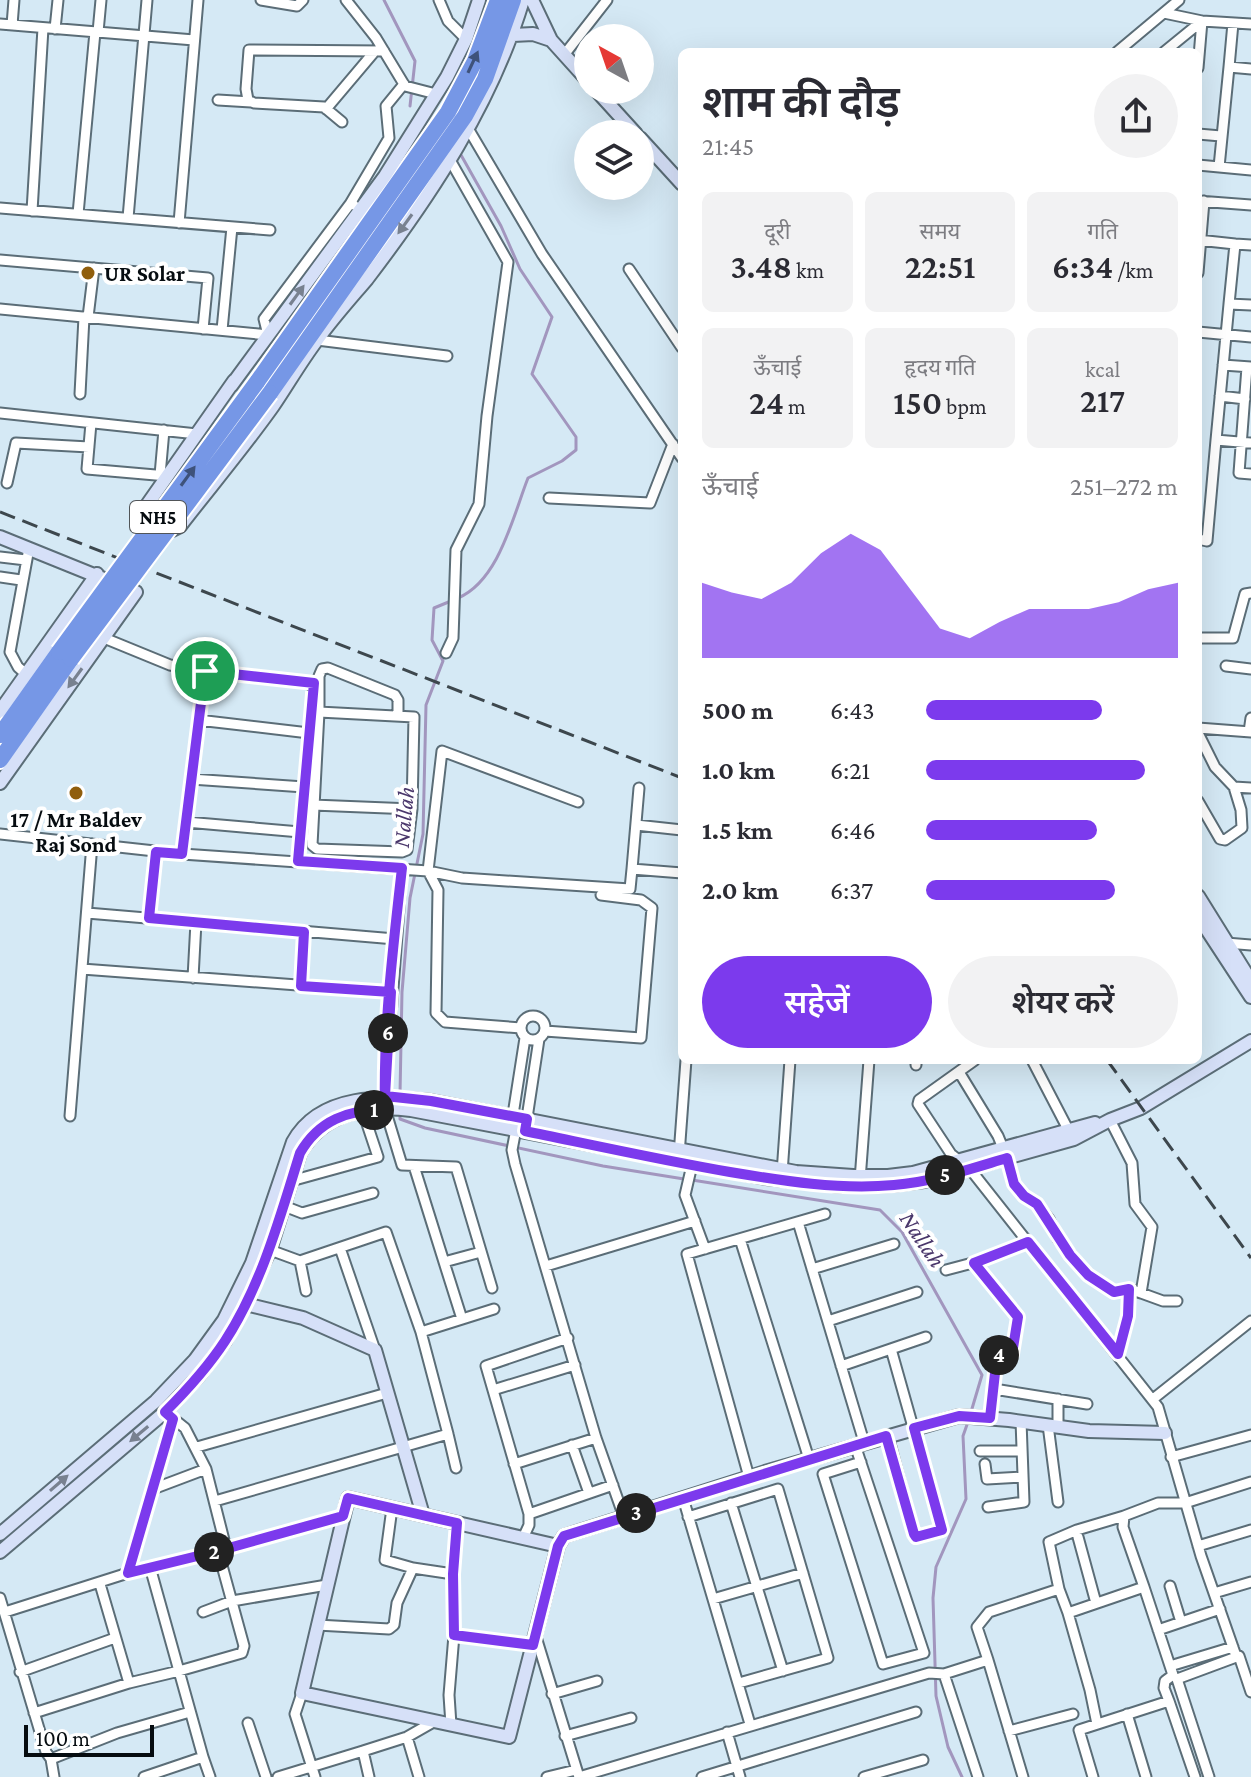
<!DOCTYPE html>
<html lang="hi">
<meta charset="utf-8">
<style>
body{margin:0;font-family:"Crimson Pro","Noto Sans Devanagari",serif;background:#f2f2f3;color:#2b2b33;height:100vh;display:flex;flex-direction:column;font-size:30px;white-space:nowrap}
*{box-sizing:border-box;margin:0}
p{font-size:26px;color:#7c7c81}
.icon{flex:none;width:44px;height:44px;fill:none;stroke:currentColor;stroke-width:2;stroke-linecap:round;stroke-linejoin:round}
.map{position:relative;flex:1;overflow:hidden}
.drawer{position:absolute;left:678px;top:48px;width:524px;height:1016px;display:flex;flex-direction:column;background:#fff;border-radius:12px;box-shadow:0 8px 32px #0002}
.drawer>*{flex:none}
.needle{width:52px;rotate:320deg}
.controls{position:absolute;left:574px;top:24px;display:grid;gap:16px}
.controls a{display:grid;place-items:center;width:80px;height:80px;border-radius:50%;background:#fff;box-shadow:0 8px 32px #0002;font-size:40px}
.scale{position:absolute;left:24px;bottom:20px;width:130px;box-sizing:border-box;padding-left:8px;border:4px solid #060c10;border-top:0;font-size:22px;line-height:28px;white-space:nowrap;color:#060c10;-webkit-text-stroke:6px #fff;paint-order:stroke}
.pin{position:absolute;display:grid;place-items:center;width:68px;height:68px;color:#fff;margin:-34px;border:4px solid #fff;border-radius:50%;box-shadow:0 2px 8px #0007}
.km{position:absolute;width:40px;height:40px;margin:-20px;border-radius:50%;background:#222;color:#fff;font-size:22px;line-height:40px;text-align:center}
.round{display:grid;place-items:center;flex:none;width:84px;height:84px;border-radius:42px;background:#f2f2f3}
.overview{display:flex;align-items:center;justify-content:space-between;height:136px;padding:0 24px}
h1{font-size:44px;font-weight:600;line-height:60px}
.metrics{display:grid;grid-template-columns:repeat(3,1fr);gap:12px;height:136px;padding:8px 24px}
.metrics div{display:grid;align-content:center;border-radius:12px;background:#f2f2f3;text-align:center}
.metrics b{font-size:34px;font-weight:600}
.metrics small{font-size:22px;font-weight:400}
.metrics p{font-size:22px}
.chart{height:224px;padding:16px 24px}
.chart p{display:flex;justify-content:space-between}
.chart svg{width:100%;height:144px;margin-top:8px;fill:#7c3aed;opacity:.7}
.cta{display:flex;gap:16px;margin-top:auto;padding:16px 24px}
.cta a{flex:1;height:92px;border-radius:48px;background:#7c3aed;color:#fff;font-size:32px;font-weight:600;line-height:92px;text-align:center}
.cta a+a{background:#f2f2f3;color:#2b2b33}
ul{padding:0 24px;list-style:none;font-size:26px}
li{display:grid;grid-template-columns:128px 96px 1fr;align-items:center;height:60px}
li i{height:20px;border-radius:10px;background:#7c3aed}
.map>svg:first-child{display:block}
</style>
<div class="map">
<svg width="1251" height="1777" viewBox="0 0 1251 1777">
<rect width="100%" height="100%" fill="#d5e9f5"/>
<g fill="none" stroke-linecap="round" stroke-linejoin="round">
<path stroke="#a296be" stroke-width="3" d="M384,0L415,61L410,106
M458,598C499,581 513,516 528,478L562,461L576,450V437L532,374L552,317L520,269L501,226L461,155
M400,1094L402,992L410,898L423,834L426,705L443,661L432,640L434,608L451,601
M400,1114V1119L425,1128L603,1166L684,1179
M692,1180L880,1210L902,1232L982,1375L971,1412
M962,1777L948,1747L936,1696L933,1598L936,1567L966,1499L963,1436L969,1419"/>
<defs>
<path id="street" d="M261,0L297,6L303,0
M346,0L376,38L405,86L436,94
M439,0L448,21L466,39
M1164,13L1202,21L1251,24
M0,24L194,40
M12,25L14,0
M55,29L58,0
M98,32L101,0
M1117,52L1179,0
M1164,52L1202,21
M564,55L607,0
M1229,67L1233,23
M1198,68L1202,21
M218,100L251,102
M326,109L375,51
M342,122L324,107L254,103L248,100L246,89L249,50L384,51
M469,130L542,254L682,458
M1198,134L1221,136
M1198,165L1251,170
M1219,167L1229,67L1251,69
M1198,201L1251,205
M354,205L350,204L389,138L386,106L404,84
M0,208L270,230
M32,211L43,28
M78,214L95,32
M128,218L147,0
M179,223L198,0
M1198,240L1235,244
M0,260L208,278L203,329
M629,269L682,348
M1198,273L1204,201
M1229,304L1235,244L1251,245
M1251,305L1229,304L1216,440L1251,443
M0,309L268,335L264,319L350,204
M88,317L94,268
M222,330L232,227
M1198,332L1251,337
M317,340L447,356
M1223,365L1251,367
M1247,367L1239,473L1251,474
M80,394L84,317
M1220,396L1245,399
M0,413L197,434
M91,423L87,469L167,476
M160,475L164,430
M7,483L16,443L89,447
M549,498L650,503L673,444
M1198,539L1207,541L1216,440
M0,557L26,560
M0,577L21,580
M104,638L170,665L205,671L314,683L298,861
M1198,638H1233L1245,594L1251,593
M446,653L453,638L456,550L479,504L487,416L508,262L450,160
M1226,666L1251,669
M26,674L18,667L10,652L29,548
M319,712L414,717L412,809L407,850L402,852L317,849L312,845Z
M319,712V676L322,669L328,668L395,695L398,700V716
M198,720L309,733
M1198,728L1251,732
M1249,732L1251,718
M1198,733L1215,767L1234,787L1251,788
M191,779L304,787
M639,788L632,869L682,873
M1198,801L1220,839L1225,840L1242,828L1241,810L1234,787
M578,802L442,751L428,871L462,878L630,889L632,869
M313,805L412,809
M186,822L300,832
M636,825L682,830
M0,834L182,854L428,871L438,890L436,1013L445,1022L521,1028
M182,854L205,671
M402,868L385,1096V1109L402,1165L456,1167L492,1288
M87,913L395,939
M149,918L156,852
M1226,943L1251,945
M82,969L391,992
M193,978L196,922
M301,986L304,932
M521 1028a12 12 0 1 1 24 0a12 12 0 1 1-24 0Z
M545,1031L641,1038L652,908L641,900L601,895
M975,1060L919,1100L918,1104L951,1154L970,1169L1158,1407L1201,1556L1236,1656
M1032,1060L1071,1135
M916,1065V1060
M959,1072L998,1136L1007,1158L1014,1184L1024,1196L1037,1204L1049,1219L1058,1239L1088,1275L1114,1292L1129,1289L1141,1293L1152,1227L1135,1204L1132,1163L1110,1120
M70,1116L92,844
M512,1121L525,1038
M516,1129L512,1150L515,1164L596,1438L624,1517
M525,1131L539,1039
M679,1155L686,1060
M692,1165L685,1195L705,1249
M414,1166L444,1262L481,1252
M782,1173L790,1060
M860,1180L869,1060
M291,1181L378,1157L363,1112
M284,1206L302,1213L373,1193
M798,1222L864,1442
M740,1239L809,1459
M340,1248L375,1350
M270,1250L300,1261L386,1232L421,1332L494,1309
M300,1261L306,1291
M444,1262L462,1319
M974,1263L1018,1317L1012,1354L997,1355L994,1389L1087,1404
M546,1266L695,1221
M812,1269L894,1244
M946,1270L980,1261L1028,1242
M1141,1293L1163,1301H1177
M828,1321L917,1292
M568,1338L486,1366L529,1514L613,1485
M1118,1354L1128,1316L1129,1289
M841,1366L926,1337
M493,1390L575,1365
M1153,1399L1251,1321
M170,1416L185,1428L206,1469L226,1548L343,1516
M990,1418L994,1389
M1048,1425L1058,1502
M1058,1427V1399
M448,1434L456,1468
M888,1436L914,1534L916,1537L942,1530L891,1349
M572,1445L589,1493
M855,1445L924,1653L883,1664L823,1474L861,1462
M197,1447L387,1393
M980,1451H1022
M1171,1457L1251,1435
M514,1464L596,1438
M985,1464L987,1479L1023,1477
M749,1477L687,1254L825,1214
M153,1489L206,1469
M683,1498L750,1724
M215,1501L448,1434L421,1332
M731,1503L783,1671
M988,1507L1024,1502L1021,1421
M392,1508L385,1560L413,1568
M688,1517L778,1489L828,1658L739,1683
M1078,1537L1096,1603
M523,1538L529,1525V1514
M1198,1546L1251,1530
M150,1567L218,1551
M453,1574L457,1523
M100,1584L129,1683
M1170,1586L1181,1622
M1059,1589L1049,1542L1077,1530L1124,1516
M1214,1593L1251,1582
M0,1598L46,1752L51,1759L54,1777
M713,1599L803,1573
M5,1612L128,1573
M203,1612L232,1601L327,1585
M1068,1613L1090,1690L1097,1724
M317,1625L389,1629L394,1625L397,1603L413,1568L453,1574L454,1635L449,1695L451,1725
M1158,1630L1220,1609
M454,1635L533,1645
M536,1637L579,1777L929,1673L944,1674L988,1660L977,1627L989,1612L1059,1589L1068,1613L1144,1587L1123,1527L1124,1516L1158,1503H1185L1251,1482
M988,1660L1023,1777
M1170,1666L1233,1647
M20,1672L115,1638
M944,1674L978,1777
M302,1693L295,1714L315,1777
M552,1694L597,1681
M1169,1701L1195,1777
M34,1713L129,1683L179,1671L242,1653L244,1646L218,1551L226,1548
M1127,1714L1146,1777
M248,1723L266,1777
M1009,1731L1073,1714
M727,1732L740,1777
M565,1736L631,1718
M407,1737L419,1777
M363,1751L407,1737L435,1721
M203,1757L210,1777
M51,1759L117,1733L190,1712
M144,1777L203,1757L150,1567L128,1573L173,1419
M278,1777L363,1751L369,1777
M547,1777L576,1770
M702,1777L916,1712
M864,1777L923,1760
M1093,1777L1079,1730L1169,1701L1164,1688L1165,1681L1173,1675L1144,1587
M1209,1777L1177,1679L1239,1656L1251,1692"/>
<path id="secondary" d="M532,0L551,40L588,81
M513,35L533,34L551,40
M596,90L636,134
M640,138L682,184
M234,381L147,505L149,511L172,530L180,526C211,486 244,447 273,406C288,384 301,361 317,340C332,319 350,299 367,279C432,194 492,103 523,0
M231,386L385,176L447,77L466,39L479,0
M0,537L136,592L0,783
M0,711L97,574
M1198,896L1251,981
M1198,916L1251,997
M237,1302L303,1318L375,1350L423,1515
M0,1534L156,1401L195,1360L224,1320L252,1263L293,1142C320,1093 384,1096 431,1101L796,1172L853,1176H888L913,1173L1095,1123
M558,1546L348,1498L302,1693L509,1737L558,1546L564,1536L765,1472L959,1416L1009,1420L1089,1431L1165,1433
M0,1552L165,1412L200,1374L225,1341L270,1250L300,1153C324,1112 366,1105 411,1110L766,1178L842,1186L891,1185L924,1181L1074,1139L1110,1120L1141,1108L1251,1041"/>
<path id="highway" d="M257,382L448,112L475,61L498,0
M270,393L465,116L485,79L513,0
M0,735L59,652
M0,760L71,659"/>
</defs>
<use href="#street" stroke="#5b6d77" stroke-width="13"/>
<use href="#secondary" stroke="#5b6d77" stroke-width="16"/>
<use href="#highway" stroke="#fff" stroke-width="20"/>
<use href="#street" stroke="#fff" stroke-width="9"/>
<use href="#secondary" stroke="#d6e0f8" stroke-width="12"/>
<use href="#highway" stroke="#7697e6" stroke-width="16"/>
<path stroke="#3d474d" stroke-width="3" stroke-dasharray="16 8" stroke-linecap="butt" d="M0,512L682,778
M1107,1060L1251,1258"/>
<defs>
<path id="highway-bridge" d="M59,652L257,382
M71,659L270,393"/>
</defs>
<use href="#highway-bridge" stroke="#fff" stroke-width="20" stroke-linecap="butt"/>
<use href="#highway-bridge" stroke="#7697e6" stroke-width="16"/>
</g>
<defs><path id="oneway-solid" d="M-6-.8H1V-3.2L6.5 0L1 3.2V.8H-6Z" transform="scale(2)"/></defs>
<g fill="#3e527b">
<use href="#oneway-solid" transform="translate(473 62) rotate(-65)"/>
<use href="#oneway-solid" transform="translate(188 476) rotate(-54)"/>
</g>
<g fill="#788190">
<use href="#oneway-solid" transform="translate(405 224) rotate(126)"/>
<use href="#oneway-solid" transform="translate(297 295) rotate(-54)"/>
<use href="#oneway-solid" transform="translate(75 678) rotate(126)"/>
<use href="#oneway-solid" transform="translate(139 1434) rotate(140)"/>
<use href="#oneway-solid" transform="translate(59 1483) rotate(-41)"/>
</g>
<g fill="none" stroke-linecap="round" stroke-linejoin="round">
<defs>
<path id="route" d="M205,671L314,683L298,861L402,868C393,947 383,1030 385,1109C348,1110 319,1120 300,1153C280,1217 262,1284 225,1341C208,1367 187,1390 165,1412L173,1419L128,1573L218,1551L343,1516L348,1498L457,1523L453,1574L454,1635L533,1645L558,1546L564,1536L886,1436L914,1534L916,1537L942,1530L914,1428L959,1416L990,1418L997,1355L1012,1354L1018,1317L974,1263L1028,1242L1118,1354L1128,1316L1129,1289L1114,1292L1088,1275L1070,1255L1037,1204L1024,1196L1014,1184L1007,1158C970,1169 932,1182 894,1185C839,1190 784,1181 730,1172C661,1160 593,1145 525,1131L527,1119L431,1101L385,1096L391,992L301,986L304,932L149,918L156,852L182,854L205,671"/>
</defs>
<use href="#route" stroke="#fff" stroke-width="16"/>
<use href="#route" stroke="#7c3aed" stroke-width="10"/>
</g>
<g fill="#905e0c" stroke="#fff" stroke-width="3">
<circle cx="88" cy="273" r="8"/>
<circle cx="76" cy="793" r="8"/>
</g>
<g text-anchor="middle" dominant-baseline="central" stroke-width="8" stroke-linejoin="round" paint-order="stroke">
<rect fill="#fff" stroke="#515558" stroke-width="2" x="130" y="501" width="56" height="32" rx="6"/>
<g font-size="20" font-weight="bold" fill="#060c10">
<text x="158" y="517">NH5</text>
</g>
<g font-size="22" font-weight="bold" fill="#060c10" stroke="#fff" text-anchor="start">
<text x="104" y="273">UR Solar</text>
<text x="76" y="819" text-anchor="middle">17 / Mr Baldev<tspan x="76" dy="25">Raj Sond</tspan></text>
</g>
<g font-size="24" font-style="italic" fill="#4a376b" stroke="#fff">
<text transform="translate(403 817) rotate(-85)">Nallah</text>
<text transform="translate(923 1239) rotate(56)">Nallah</text>
</g>
</g>
</svg>
<div class="controls">
<a><svg class="needle" viewBox="-14 -14 28 28"><path d="M0-13l5 13h-10z" fill="#e53935"/><path d="M0 13l5-13h-10z" fill="#7c7c81"/></svg></a>
<a><svg class="icon" aria-label="layers" viewBox="0 0 24 24"><path d="M12 4l9 5-9 5-9-5zM3 14l9 5 9-5"/></svg></a>
</div>
<div class="scale">100 m</div>
<div class="pin" style="left:205px;top:671px;background:#1e9e55"><svg class="icon" aria-label="arrive" viewBox="0 0 24 24"><path d="M6 21V4h12l-3 4 3 4H6"/></svg></div>
<b class="km" style="left:374px;top:1110px">1</b>
<b class="km" style="left:214px;top:1552px">2</b>
<b class="km" style="left:636px;top:1513px">3</b>
<b class="km" style="left:999px;top:1355px">4</b>
<b class="km" style="left:945px;top:1175px">5</b>
<b class="km" style="left:388px;top:1033px">6</b>
<section class="drawer">
<div class="overview"><div><h1>शाम की दौड़</h1><p>21:45</p></div><a class="round"><svg class="icon" aria-label="share" viewBox="0 0 24 24"><path d="M12 15V3M7 8l5-5 5 5M5 13v7h14v-7"/></svg></a></div>
<div class="metrics">
<div><p>दूरी</p><b>3.48<small> km</small></b></div>
<div><p>समय</p><b>22:51</b></div>
<div><p>गति</p><b>6:34<small> /km</small></b></div>
</div>
<div class="metrics">
<div><p>ऊँचाई</p><b>24<small> m</small></b></div>
<div><p>हृदय गति</p><b>150<small> bpm</small></b></div>
<div><p>kcal</p><b>217</b></div>
</div>
<div class="chart"><p><span>ऊँचाई</span>251–272 m</p>
<svg viewBox="0 0 160 44" preserveAspectRatio="none"><path d="M0 44V21L10 24L20 26L30 21L40 12L50 6L60 11L70 23L80 35L90 38L100 33L110 29L120 29L130 29L140 27L150 23L160 21V44z"/></svg>
</div>
<ul>
<li><b>500 m</b>6:43<i style="width:70%"></i></li>
<li><b>1.0 km</b>6:21<i style="width:87%"></i></li>
<li><b>1.5 km</b>6:46<i style="width:68%"></i></li>
<li><b>2.0 km</b>6:37<i style="width:75%"></i></li>
</ul>
<div class="cta"><a>सहेजें</a><a>शेयर करें</a></div>
</section>
</div>
